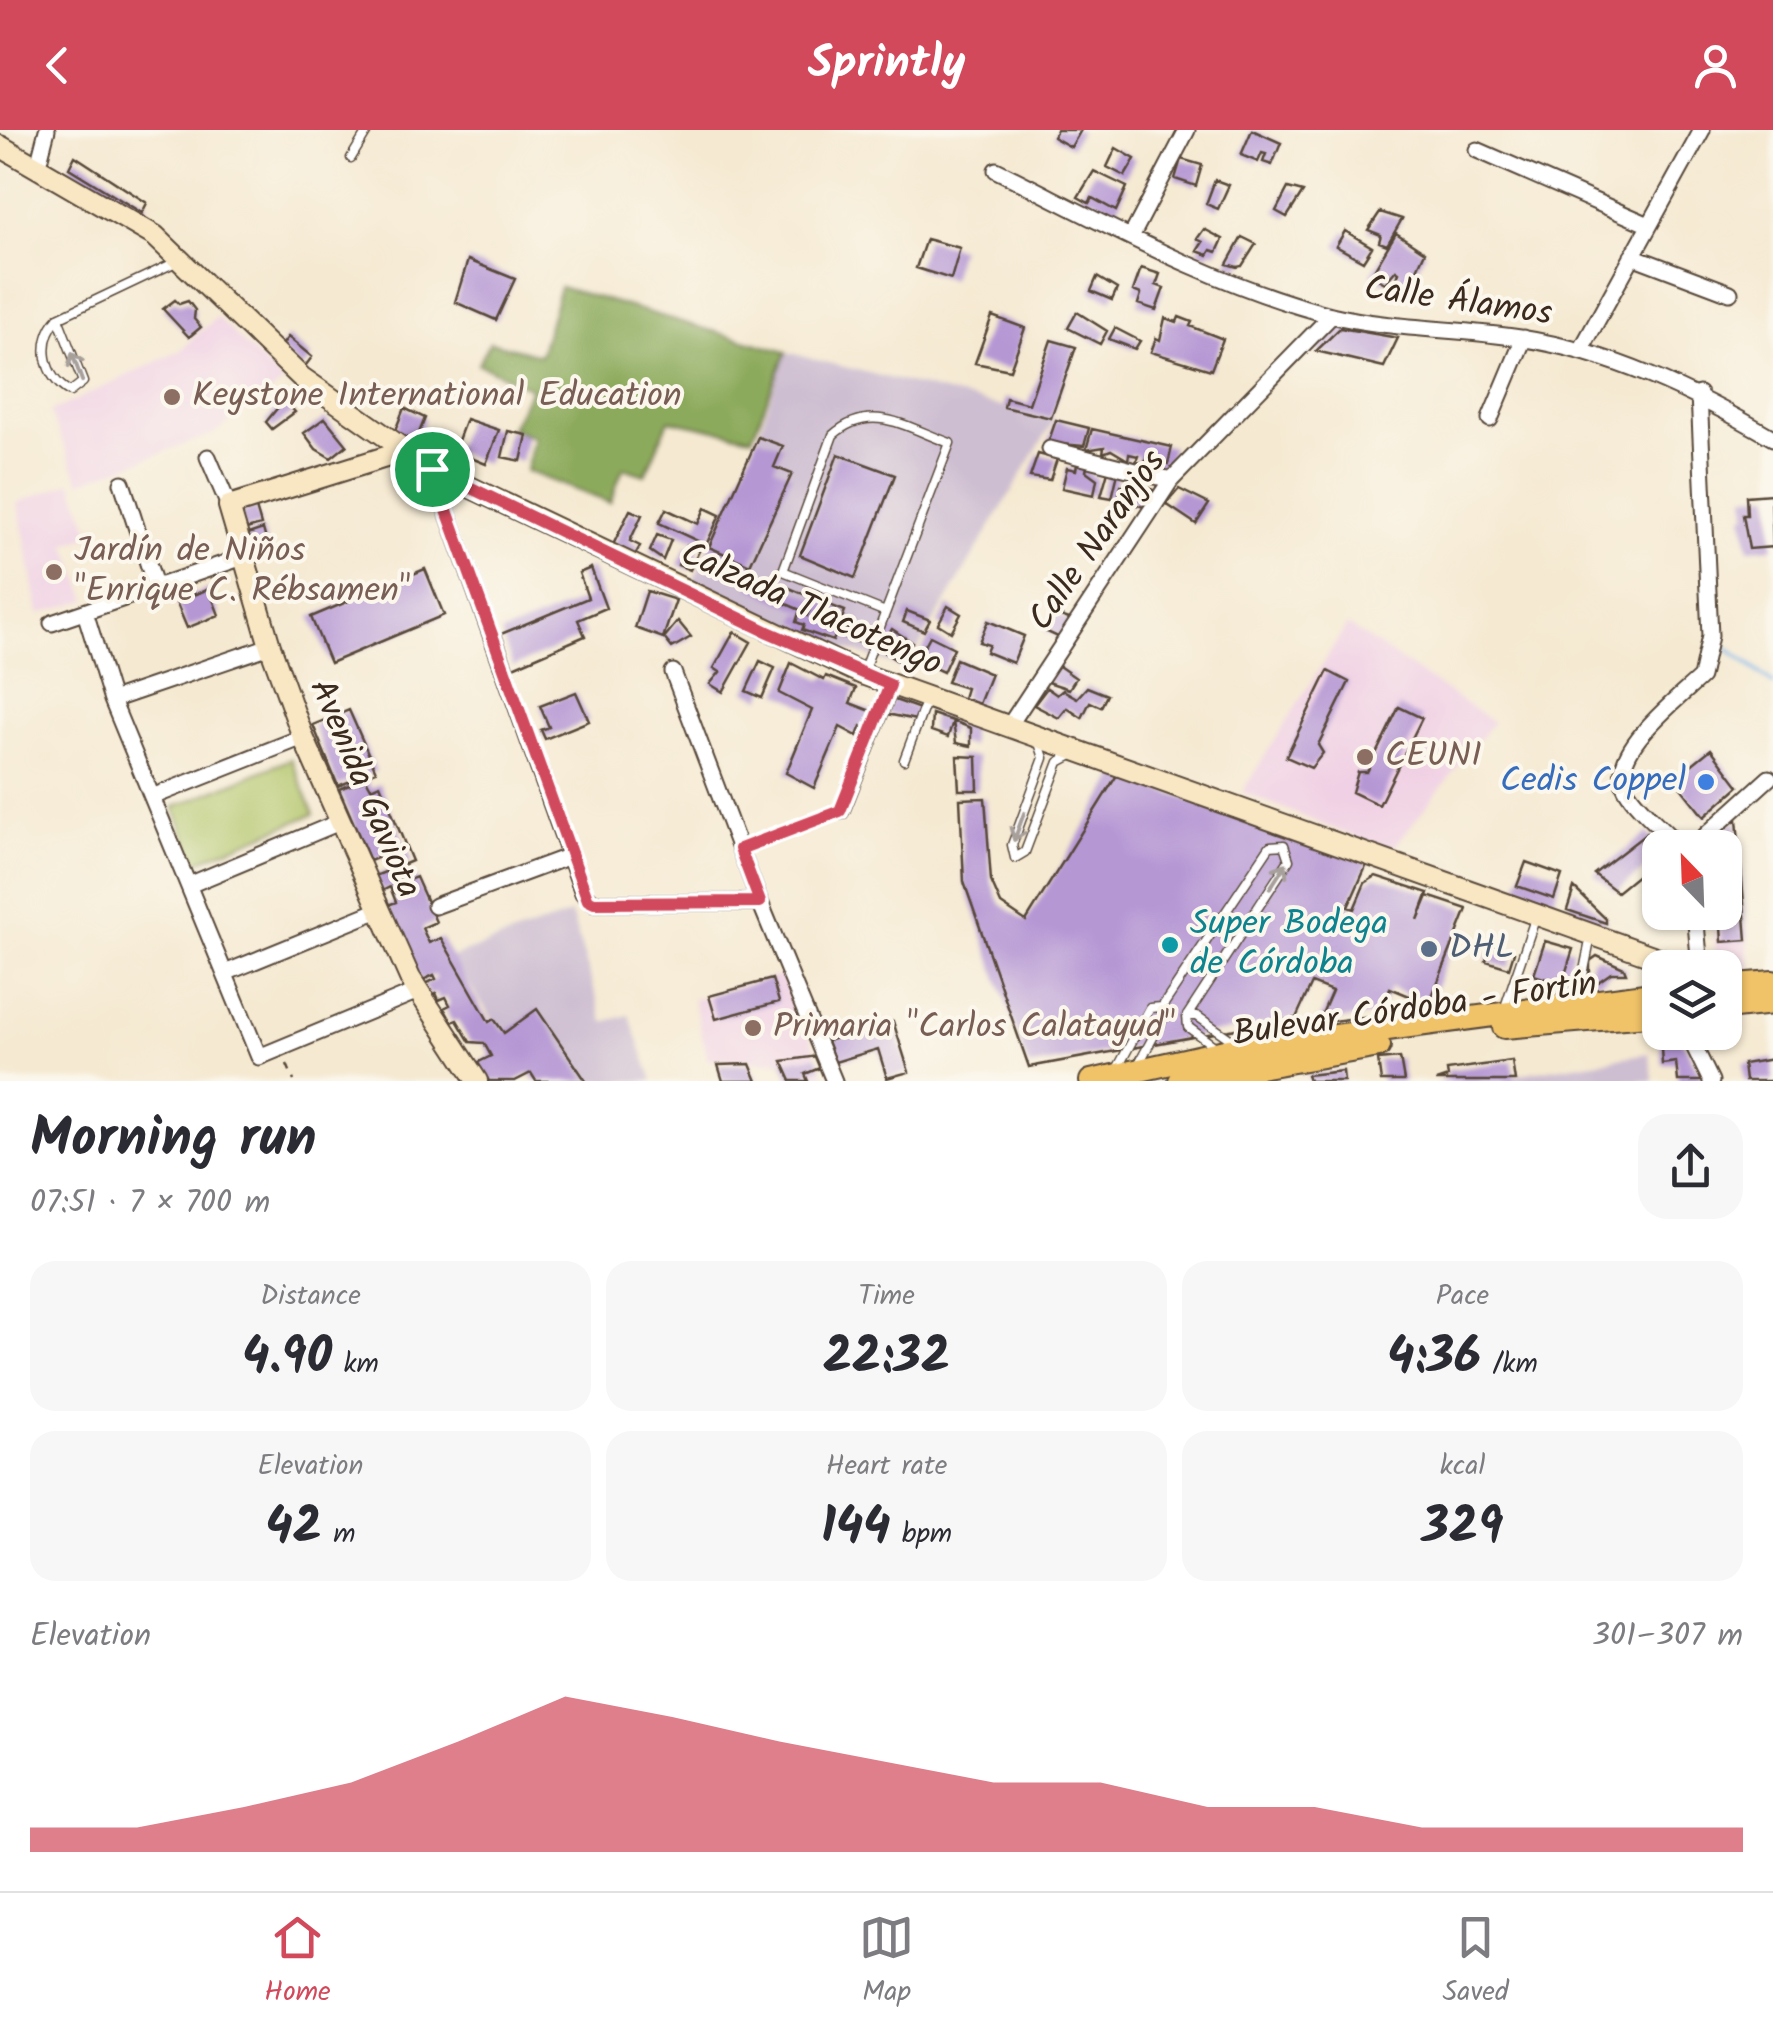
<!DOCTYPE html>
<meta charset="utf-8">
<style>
body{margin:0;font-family:Kalam,sans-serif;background:#f7f7f7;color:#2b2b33;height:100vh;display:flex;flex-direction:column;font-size:38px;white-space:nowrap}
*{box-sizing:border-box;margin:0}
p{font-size:32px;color:#7c7c81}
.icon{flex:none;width:55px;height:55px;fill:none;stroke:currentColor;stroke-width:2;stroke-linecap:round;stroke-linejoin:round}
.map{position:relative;height:951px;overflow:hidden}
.drawer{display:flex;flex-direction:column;background:#fff;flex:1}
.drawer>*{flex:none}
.needle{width:65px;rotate:337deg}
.fabs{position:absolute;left:1642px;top:700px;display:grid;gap:20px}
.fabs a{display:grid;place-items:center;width:100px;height:100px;border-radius:20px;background:#fff;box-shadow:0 2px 8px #0004;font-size:50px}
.pin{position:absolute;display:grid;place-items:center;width:85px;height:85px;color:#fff;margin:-42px;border:5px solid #fff;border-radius:50%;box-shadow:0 2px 10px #0007}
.round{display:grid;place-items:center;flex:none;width:105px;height:105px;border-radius:30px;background:#f7f7f7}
.head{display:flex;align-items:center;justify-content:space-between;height:170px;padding:0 30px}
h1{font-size:55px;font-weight:700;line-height:75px}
.figures{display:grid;grid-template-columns:repeat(3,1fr);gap:15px;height:170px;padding:10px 30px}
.figures div{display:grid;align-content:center;border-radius:25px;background:#f7f7f7;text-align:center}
.figures b{font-size:50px;font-weight:700}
.figures small{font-size:28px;font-weight:400}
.figures p{font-size:28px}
.chart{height:280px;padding:20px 30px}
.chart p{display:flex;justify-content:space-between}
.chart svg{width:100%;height:180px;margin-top:10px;fill:#d1495b;opacity:.7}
header{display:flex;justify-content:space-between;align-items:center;height:130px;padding:0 30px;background:#d1495b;color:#fff;font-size:45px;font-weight:700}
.tabs{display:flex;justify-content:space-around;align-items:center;height:140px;border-top:2px solid #e1e1e2;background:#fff;font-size:28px;color:#7c7c81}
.tabs a{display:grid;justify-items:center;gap:5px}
.tabs .active{color:#d1495b}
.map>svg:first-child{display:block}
</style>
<header><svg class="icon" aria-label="back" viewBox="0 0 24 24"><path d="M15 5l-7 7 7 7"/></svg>Sprintly<svg class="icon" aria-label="person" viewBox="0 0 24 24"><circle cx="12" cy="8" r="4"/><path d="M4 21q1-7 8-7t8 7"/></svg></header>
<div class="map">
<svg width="1773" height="951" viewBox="0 0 1773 951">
<rect width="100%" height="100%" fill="#fbf7ec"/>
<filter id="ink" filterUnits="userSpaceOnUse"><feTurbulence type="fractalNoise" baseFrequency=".01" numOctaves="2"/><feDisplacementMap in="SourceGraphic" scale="20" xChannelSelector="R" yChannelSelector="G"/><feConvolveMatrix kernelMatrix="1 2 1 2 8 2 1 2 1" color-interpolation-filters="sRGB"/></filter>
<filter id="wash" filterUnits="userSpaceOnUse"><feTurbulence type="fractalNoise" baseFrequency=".0048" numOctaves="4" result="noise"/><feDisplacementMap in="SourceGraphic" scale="40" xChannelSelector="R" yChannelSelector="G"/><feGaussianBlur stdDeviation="2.25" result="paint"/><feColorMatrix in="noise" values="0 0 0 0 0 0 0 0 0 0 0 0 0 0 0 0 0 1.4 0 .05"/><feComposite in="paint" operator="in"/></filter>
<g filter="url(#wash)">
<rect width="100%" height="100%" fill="#f5e9d1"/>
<path fill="#f0d0e4" d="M217,187L283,253L212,304L80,352L50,282L180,221Z
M72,352L92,406L66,414L88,470L39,484L18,373Z
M1347,495L1493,592L1391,721L1242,662Z
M1737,689L1750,840L1725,842V838L1717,837L1712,783L1725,782V718H1709L1720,701Z
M786,844L827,951H791L782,931L708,930L693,869Z"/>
<path fill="#cebed1" d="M786,222L1054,290L906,539L798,503L693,452L757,307Z
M571,784L604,892L629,885L653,951H536L450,828Z
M1649,923L1654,951H1515L1514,945Z"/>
<path fill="#b1c468" stroke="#767743" stroke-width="2.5" d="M291,629L314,684L196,732L174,677Z"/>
<path fill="#8caa5c" stroke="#646a3d" stroke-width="2.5" d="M560,157L786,222L752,307L669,290L645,345L623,338L610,373L526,341L534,307L511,298L531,258L478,234L490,212L540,225Z"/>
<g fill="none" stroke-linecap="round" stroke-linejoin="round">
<path stroke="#75b4e8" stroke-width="4" d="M1721,513L1773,554"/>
</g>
<g id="blocks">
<path fill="#b597d4" d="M1057,0H1081L1071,17L1053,7Z
M1252,0L1281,13L1272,35L1263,32L1266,24L1262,23L1258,32L1241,25Z
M1116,18L1135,29L1125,46L1107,37Z
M75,26L147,73L142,83L69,38Z
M1181,29L1202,35L1196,56L1175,49Z
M1094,41L1127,57L1116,81L1092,68L1089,73L1078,67Z
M1215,50L1229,55L1218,79L1206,74Z
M1288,58L1303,62L1287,87L1276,81Z
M1380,82L1402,89L1387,115L1379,112L1381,105L1368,100Z
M1204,99L1223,109L1217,122L1211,120L1208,125L1197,121L1203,112L1197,109Z
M1345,101L1372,117L1363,131L1336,116Z
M1396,103L1425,122L1408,159L1396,152L1399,142L1396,140L1385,153L1371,145Z
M1242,107L1256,114L1242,136L1237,137L1227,134Z
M926,109L960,118L951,149L916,138Z
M468,130L515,149L496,190L455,172Z
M1141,138L1160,144L1156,155L1164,158L1156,180L1138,174L1141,164L1133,161Z
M1097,147L1117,159L1112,170L1091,161Z
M175,170L179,174L188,171L195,180L194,189L201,197L189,207L163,179Z
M1077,182L1107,201L1100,214L1068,198Z
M992,186L1025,198L1010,240L975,233Z
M1179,187L1192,192L1190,196L1223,209L1211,240L1151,222L1156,208L1160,210L1165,188L1177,192Z
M1115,198L1140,211L1135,219L1109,209Z
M1340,198L1398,208L1384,237L1316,221Z
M288,207L312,227L303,239L279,219Z
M1051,210L1076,217L1051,288L1004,277L1006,268L1029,274Z
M284,270L295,282L272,299L266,292Z
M404,278L425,288L415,313L395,301Z
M325,288L347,315L331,328L316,319L304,303Z
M466,289L499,300L486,334L454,321Z
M1056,290L1089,298L1084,316L1048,313Z
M1092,299L1172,317L1168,334L1162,332L1161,338L1150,336L1151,329L1146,328L1145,333L1136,332L1138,326L1129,324L1128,330L1111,320L1103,323L1104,317L1086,320Z
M508,301L527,305L521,331L502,327Z
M758,307L783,316L774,337L792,344L750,435L709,417Z
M838,324L895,345L855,448L800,425Z
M1038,324L1057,329L1050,350L1030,347Z
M1077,334L1087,336L1086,341L1097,349L1094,365L1062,358L1067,338L1076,340Z
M1108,341L1118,343L1112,368L1101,366Z
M1135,349L1153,360L1148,378L1118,370L1121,355L1133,358Z
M1179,359L1209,374L1196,394L1166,374Z
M1771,364L1773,417L1749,419L1743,385H1747L1746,366Z
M256,378L261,395L243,400L239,383Z
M705,378L720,385L706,415L659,393L666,379L698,394Z
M630,380L642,385L630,411L640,416L635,425L613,415Z
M263,399L268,417L250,423L245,405Z
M657,405L671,410L663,430L650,421Z
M687,415L699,421L690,440L678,435Z
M591,438L606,478L578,490L585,506L513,537L501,504L588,468L579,443Z
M425,439L444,485L330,533L311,487Z
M756,444L813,468L807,483L750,458Z
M192,459L193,465L209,459L219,485L187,498L174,467Z
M647,461L676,470L663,508L635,498Z
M814,469L845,481L839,496L872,508L869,516L836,504L833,511L802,500L804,495L796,492L799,483L807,486Z
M948,476L961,484L951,502L938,494Z
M907,481L930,490L924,501L903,492Z
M1052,483L1072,490L1060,508L1045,501Z
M678,491L691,507L672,518L664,508Z
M988,491L1024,506L1013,533L986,522L989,515L979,512Z
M892,499L912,512L899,532L879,519Z
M734,502L751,512L723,562L710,554L720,542L714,538Z
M930,506L954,518L943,542L917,530Z
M956,529L991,544L979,574L963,568L966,558L947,552Z
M760,531L775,538L762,568L746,561Z
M791,533L824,550L826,546L856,558L850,573L876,583L870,599L861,596L857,606L840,597L814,658L786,643L812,580L779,563Z
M1056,534L1076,548L1069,559L1045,551Z
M1328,541L1349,552L1318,615L1323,623L1311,638L1286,627Z
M1087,557L1107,565L1101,577L1090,572L1082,588L1067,578L1059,588L1034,575L1047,558L1057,565L1063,560L1077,568Z
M576,562L589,591L545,609L541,600L549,597L540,576Z
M892,569L920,579L916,590L887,584Z
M1399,577L1422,588L1379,675L1352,662L1358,642H1367Z
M349,580L376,641L338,656L313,595Z
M932,584L953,591L948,607L931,601Z
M953,591L971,598V616L956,613Z
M1711,619L1739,656L1704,687L1674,649Z
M957,626L977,627L978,660H959Z
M1117,645L1368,732L1348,777L1354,779L1365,753L1376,746L1428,763L1418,790L1428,766L1467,779L1429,874L1390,858L1379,885L1318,893L1332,861L1312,853L1296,888L1029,937L964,752L960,669L985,668L991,751L1001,774L1026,791Z
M366,649L371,658L380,654L412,731L398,737L392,722L370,731L339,659Z
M1737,689L1747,810L1722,812L1720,782H1725V718H1721L1720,701Z
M1647,703L1660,720V727L1617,762L1594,744Z
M1526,732L1562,745L1554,769L1517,756Z
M395,738L401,753L416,747L436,792L422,798L429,813L441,808L489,892L494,889L504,903L537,879L586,951H536L531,943L515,951H489L477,933L491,926L484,913L470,912L457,890L452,892L444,878L450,875L446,867L439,870L436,863L430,866L423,855L436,849L434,845L421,851L388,775L396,772L390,757L382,761L375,746Z
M1574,758L1606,789V793L1567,780Z
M1545,811L1573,819L1562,854L1534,845Z
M1491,815L1514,822L1509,838L1486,831Z
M1597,826L1624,838L1626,843H1611L1598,852L1590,847V831Z
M772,849L779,872L716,889L709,866Z
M893,891L909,942L887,948L878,919L835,932L827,911Z
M1660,902L1679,905L1704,951H1678L1676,932L1662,934Z
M817,926L822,937L805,944L808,951H791L782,931Z
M1400,928L1404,951H1381L1378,930Z
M1773,929V951H1745L1743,934Z
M1512,931L1515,951H1436L1448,947L1447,940Z
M750,934L757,951H723L718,935Z
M1343,941L1344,951H1309L1307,945Z"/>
</g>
</g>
<g filter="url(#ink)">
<use href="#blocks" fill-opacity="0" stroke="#574739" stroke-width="2.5"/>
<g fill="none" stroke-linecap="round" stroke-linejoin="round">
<defs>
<path id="lane" d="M351,28L368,0
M58,188L83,252L70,262C43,247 37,211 58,188L176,132
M862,544L950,313C907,298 872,271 833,305L783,441L883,481
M1038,610L1044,628L1012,715L1015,728L1025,722L1059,632L1074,624
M904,630L927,569
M1578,870L1591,806
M1162,877L1270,716L1284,715L1289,730L1187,886
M1505,877L1536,786
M1218,919L1188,897L1187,886H1197L1236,913
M1117,939L1150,878L1162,877L1164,887L1138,935"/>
<path id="street" d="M1477,20L1649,95
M38,35L47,0
M996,40C1103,93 1213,155 1331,185C1393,200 1457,198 1520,208C1611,222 1694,262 1773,308
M1131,107L1187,0
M1632,126L1730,163
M1581,220L1702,0
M1490,289L1524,208
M1050,319L1171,350
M208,327L229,376
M432,339L583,763L594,773L760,772L834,951
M122,353L155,455
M85,482L112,570L259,927L418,861
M52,493L243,427
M673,542L760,772
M112,570L270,516
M1009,596L1171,350L1332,185
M152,667L303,607
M841,681L891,555
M1680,718C1664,699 1638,680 1626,659C1606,623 1677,570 1701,547L1710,506L1699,264
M1698,718L1706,705L1769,648
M189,755L342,691
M435,776L570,726
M1695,782L1700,838
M225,843L379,780
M1687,902L1711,951"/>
<path id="secondary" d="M0,16L155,106L301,247L432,339L862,544L1686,838
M405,321L229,376L270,516L303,607L410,848L477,951"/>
<path id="primary" d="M1725,856L1773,852
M1725,878L1773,873
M1504,897L1660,884
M1091,951L1229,920L1660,863
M1180,951L1379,916"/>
</defs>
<use href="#lane" stroke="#574739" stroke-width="11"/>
<use href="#street" stroke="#574739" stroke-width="19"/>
<use href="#secondary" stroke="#574739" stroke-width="24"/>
<use href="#primary" stroke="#574739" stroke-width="26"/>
<path stroke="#574739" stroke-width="2.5" stroke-dasharray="8 8" stroke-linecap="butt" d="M753,714L825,687
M287,934L294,951"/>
<use href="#lane" stroke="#fff" stroke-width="8"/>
<use href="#street" stroke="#fff" stroke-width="15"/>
<use href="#secondary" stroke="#f9e7c3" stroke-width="20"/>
<use href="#primary" stroke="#f1c369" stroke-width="22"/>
</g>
<defs><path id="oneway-shaft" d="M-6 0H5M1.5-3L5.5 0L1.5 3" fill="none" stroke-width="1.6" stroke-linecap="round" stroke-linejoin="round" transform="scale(2.5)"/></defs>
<g stroke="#a79f9a">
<use href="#oneway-shaft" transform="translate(77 237) rotate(-110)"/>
<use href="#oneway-shaft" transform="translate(1019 697) rotate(110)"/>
<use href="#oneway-shaft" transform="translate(1278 746) rotate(-57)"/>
</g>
</g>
<g fill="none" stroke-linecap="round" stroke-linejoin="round" filter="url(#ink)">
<defs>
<path id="route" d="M432,339L768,502L890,555L840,681L740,719L760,772L594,773L588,770Z"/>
</defs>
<use href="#route" stroke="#fff" stroke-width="20"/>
<use href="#route" stroke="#d1495b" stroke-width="12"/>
</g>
<g fill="#8d6e63" stroke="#fbf7ec" stroke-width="4">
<circle cx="172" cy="267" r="10"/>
<circle cx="54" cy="442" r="10"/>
<circle cx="1365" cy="627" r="10"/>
<circle cx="753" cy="898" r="10"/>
</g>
<circle fill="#3f7fe0" stroke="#fbf7ec" stroke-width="4" cx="1706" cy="652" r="10"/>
<circle fill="#0f9aa8" stroke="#fbf7ec" stroke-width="4" cx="1170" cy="815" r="10"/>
<circle fill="#5c6f8a" stroke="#fbf7ec" stroke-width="4" cx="1429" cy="819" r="10"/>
<g text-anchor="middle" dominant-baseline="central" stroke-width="8" stroke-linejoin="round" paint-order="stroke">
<g font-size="35" fill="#3b2a1e" stroke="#fbf7ec">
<text transform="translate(1458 172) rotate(8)">Calle Álamos</text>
<text transform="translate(1098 411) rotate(-55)">Calle Naranjos</text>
<text transform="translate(811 480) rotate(24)">Calzada Tlacotengo</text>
<text transform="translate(364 659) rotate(67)">Avenida Gaviota</text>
<text transform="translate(1415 880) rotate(-8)">Bulevar Córdoba - Fortín</text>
</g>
<g font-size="35" fill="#785e54" stroke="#fbf7ec" text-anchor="start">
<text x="192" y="267">Keystone International Education</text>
<text x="74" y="422">Jardín de Niños<tspan x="74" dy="40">"Enrique C. Rébsamen"</tspan></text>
<text x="1385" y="627">CEUNI</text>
<text x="773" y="898">Primaria "Carlos Calatayud"</text>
</g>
<g font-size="35" fill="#366cbe" stroke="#fbf7ec" text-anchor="end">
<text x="1686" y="652">Cedis Coppel</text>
</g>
<g font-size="35" fill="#0d838f" stroke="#fbf7ec" text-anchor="start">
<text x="1190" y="795">Super Bodega<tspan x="1190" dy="40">de Córdoba</tspan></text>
</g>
<g font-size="35" fill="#4e5e75" stroke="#fbf7ec" text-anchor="start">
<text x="1449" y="819">DHL</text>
</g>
</g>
</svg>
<div class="fabs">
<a><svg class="needle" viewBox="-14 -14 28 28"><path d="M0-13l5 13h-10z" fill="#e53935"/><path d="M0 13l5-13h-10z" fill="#7c7c81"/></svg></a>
<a><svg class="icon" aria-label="layers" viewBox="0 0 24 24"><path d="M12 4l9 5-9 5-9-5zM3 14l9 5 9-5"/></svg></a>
</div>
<div class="pin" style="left:432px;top:339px;background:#1e9e55"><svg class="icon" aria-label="arrive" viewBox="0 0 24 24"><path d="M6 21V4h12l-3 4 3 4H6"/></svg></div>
</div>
<section class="drawer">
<div class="head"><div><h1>Morning run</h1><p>07:51 · 7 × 700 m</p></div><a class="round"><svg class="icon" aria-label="share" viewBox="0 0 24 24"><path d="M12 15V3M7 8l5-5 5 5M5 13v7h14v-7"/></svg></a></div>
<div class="figures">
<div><p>Distance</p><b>4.90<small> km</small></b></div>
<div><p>Time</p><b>22:32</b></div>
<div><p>Pace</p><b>4:36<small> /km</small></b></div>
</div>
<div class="figures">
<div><p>Elevation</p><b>42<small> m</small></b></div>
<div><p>Heart rate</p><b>144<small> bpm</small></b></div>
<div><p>kcal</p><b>329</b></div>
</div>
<div class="chart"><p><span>Elevation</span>301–307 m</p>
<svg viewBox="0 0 160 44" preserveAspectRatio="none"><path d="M0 44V38L10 38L20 33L30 27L40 17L50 6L60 11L70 17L80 22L90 27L100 27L110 33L120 33L130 38L140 38L150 38L160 38V44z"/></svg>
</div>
</section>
<nav class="tabs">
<a class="active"><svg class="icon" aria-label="home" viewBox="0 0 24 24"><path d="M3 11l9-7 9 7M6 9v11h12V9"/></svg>Home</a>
<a><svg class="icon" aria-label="map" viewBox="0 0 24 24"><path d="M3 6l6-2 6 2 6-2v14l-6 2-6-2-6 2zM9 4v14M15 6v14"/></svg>Map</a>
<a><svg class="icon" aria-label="saved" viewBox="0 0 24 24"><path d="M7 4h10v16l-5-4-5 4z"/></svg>Saved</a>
</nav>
